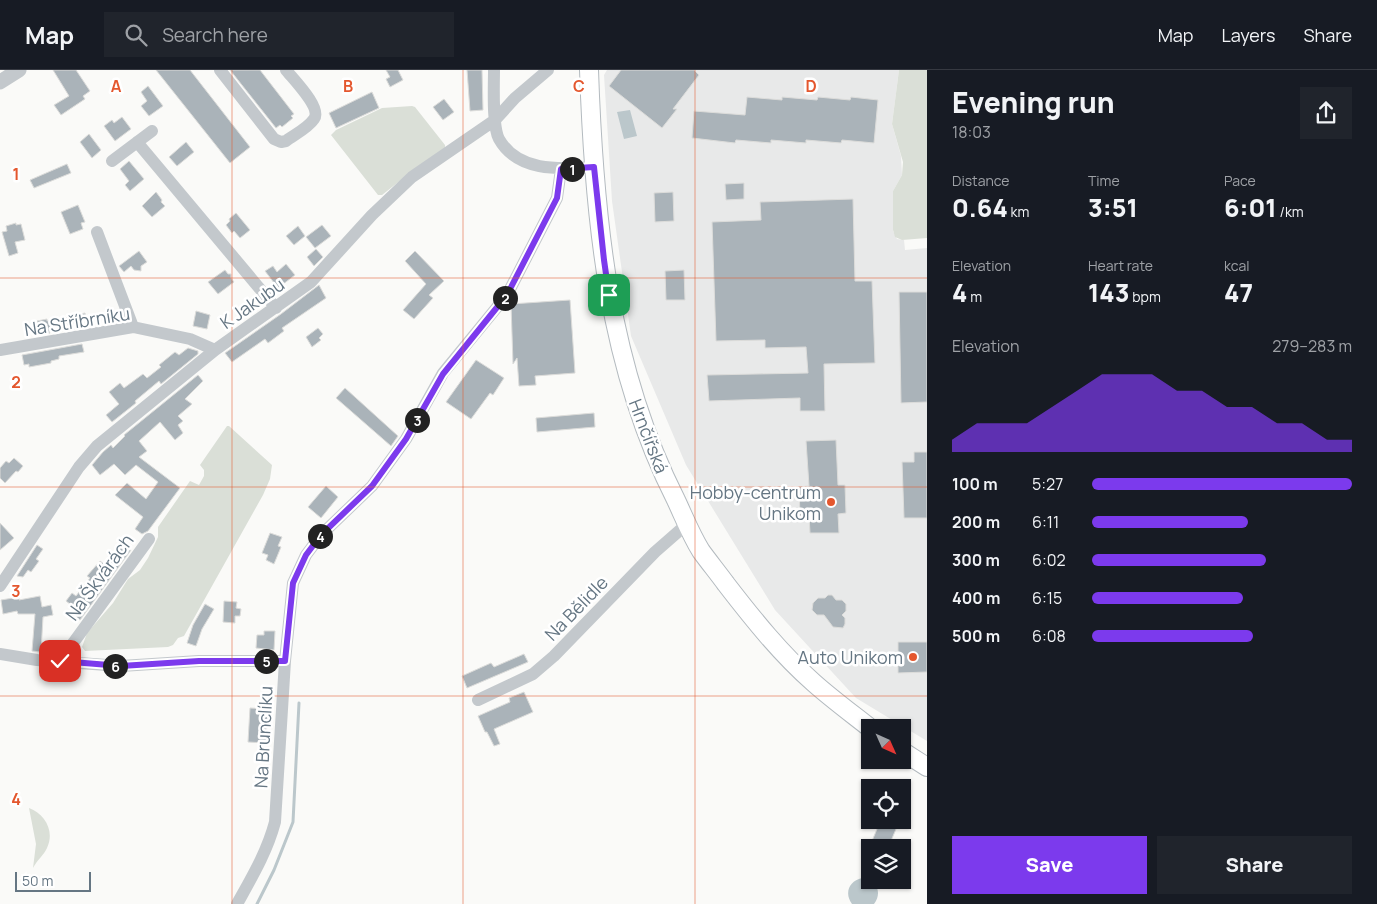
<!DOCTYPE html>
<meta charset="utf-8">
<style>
body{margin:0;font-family:Manrope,sans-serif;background:#20242c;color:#f1f3f6;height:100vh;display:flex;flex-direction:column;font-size:19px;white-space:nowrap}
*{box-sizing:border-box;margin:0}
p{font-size:16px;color:#9ea1a6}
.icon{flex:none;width:28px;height:28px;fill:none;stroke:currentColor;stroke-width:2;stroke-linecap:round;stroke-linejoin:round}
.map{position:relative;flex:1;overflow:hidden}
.sheet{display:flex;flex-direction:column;background:#171b24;width:450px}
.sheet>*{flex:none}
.needle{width:32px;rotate:135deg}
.tools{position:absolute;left:861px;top:649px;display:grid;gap:10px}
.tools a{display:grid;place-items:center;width:50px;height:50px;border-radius:0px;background:#171b24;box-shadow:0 1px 4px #0004;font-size:25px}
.scale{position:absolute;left:15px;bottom:12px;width:76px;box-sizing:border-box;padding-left:5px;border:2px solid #657683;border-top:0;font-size:14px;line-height:18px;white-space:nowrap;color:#657683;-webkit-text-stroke:4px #fff;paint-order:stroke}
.pin{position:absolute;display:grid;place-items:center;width:42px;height:42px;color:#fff;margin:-21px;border-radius:10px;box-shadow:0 2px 8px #0006}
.km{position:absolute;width:25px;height:25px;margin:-12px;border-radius:50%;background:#222;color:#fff;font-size:14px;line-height:25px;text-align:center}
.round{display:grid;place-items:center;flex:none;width:52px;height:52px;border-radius:0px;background:#20242c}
.summary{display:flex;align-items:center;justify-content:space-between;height:85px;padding:0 25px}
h1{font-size:28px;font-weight:800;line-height:38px}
.stats{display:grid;grid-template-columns:repeat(3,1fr);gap:8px;height:85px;padding:5px 25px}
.stats div{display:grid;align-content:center}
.stats b{font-size:25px;font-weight:800}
.stats small{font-size:14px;font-weight:400}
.stats p{font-size:14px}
.chart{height:140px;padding:10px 25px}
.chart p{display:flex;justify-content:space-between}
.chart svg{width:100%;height:90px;margin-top:5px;fill:#7c3aed;opacity:.7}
.button{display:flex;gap:10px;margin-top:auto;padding:10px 25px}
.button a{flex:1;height:58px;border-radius:0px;background:#7c3aed;color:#fff;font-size:20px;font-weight:800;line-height:58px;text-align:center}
.button a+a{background:#20242c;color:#f1f3f6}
ul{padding:0 25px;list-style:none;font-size:16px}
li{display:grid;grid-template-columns:80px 60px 1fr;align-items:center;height:38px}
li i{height:12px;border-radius:6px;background:#7c3aed}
header{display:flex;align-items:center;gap:30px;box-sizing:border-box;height:70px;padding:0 25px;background:#171b24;border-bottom:1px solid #363941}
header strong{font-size:24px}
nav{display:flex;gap:28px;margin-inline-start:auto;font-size:18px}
.search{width:350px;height:45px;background:#20242c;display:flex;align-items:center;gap:12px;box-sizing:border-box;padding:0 18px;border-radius:0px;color:#9ea1a6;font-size:19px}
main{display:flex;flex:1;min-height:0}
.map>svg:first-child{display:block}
</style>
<header>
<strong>Map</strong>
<div class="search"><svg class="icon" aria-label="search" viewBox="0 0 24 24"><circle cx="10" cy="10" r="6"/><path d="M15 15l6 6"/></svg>Search here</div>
<nav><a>Map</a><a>Layers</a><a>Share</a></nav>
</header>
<main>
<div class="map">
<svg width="927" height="834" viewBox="0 0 927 834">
<rect width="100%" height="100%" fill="#fafaf8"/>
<path fill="#e8e9e9" d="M607,0H899L892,54L901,86L902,105L893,121V161L897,169L904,170L905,180L927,178V671L856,628L775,540L686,395L631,266L612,131L604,5Z"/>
<path fill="#dadfd7" d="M899,0H927V168L902,170L895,167L893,160V121L902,105L903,92L892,54Z
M412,36L415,37L445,75V78L420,95L382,125H378L331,65L336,60L382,38Z
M227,356H229L272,395L270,409L263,425L184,566L178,568L173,575L168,577L85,581L82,577L87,563L113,533L128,509L140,500L148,488L158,467V457L190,411L199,415L204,406V400L200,395Z
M29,738C45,744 55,761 47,778C44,785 37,790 33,798L36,774Z"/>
<path fill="#bbc7cb" d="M630,40L637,66L624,69L617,42Z
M862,808C876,809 883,822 874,834H852C844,823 849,811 862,808Z"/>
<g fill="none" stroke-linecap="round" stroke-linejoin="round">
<path stroke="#bbc7cb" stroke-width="3" d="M257,834L274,800L293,752L299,633"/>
</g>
<path fill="#aab3b9" stroke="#dcdcda" d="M53,0H76L90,21L83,26L85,29L61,45L54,35L69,26Z
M156,0H190L250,77L230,93Z
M230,0H260L294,44L291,46L293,48L282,57L280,55L276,58Z
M386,0H398L403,10L390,17L386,9L390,7Z
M467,0H482L483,40L470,41Z
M621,0H694L699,5L673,39H677L662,58L609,16Z
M148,16L163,36L149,46L141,36L147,31L141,22Z
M372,22L379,38L336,58L329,43Z
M747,27L782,30V27L817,30L818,27L850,30L851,27L878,30L874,73L842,70L841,73L806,70V73L771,70V73L736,70L735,73L692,68L694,41L745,45Z
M444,29L454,42L443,50L433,37Z
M122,47L131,59L115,71L104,56L112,50L114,53Z
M89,64L101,80L92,88L80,72Z
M186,72L194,82L177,96L169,87Z
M129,91L144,109L130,121L125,115L129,111L120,99Z
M67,94L71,103L34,118L30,110Z
M744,113V129L726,130L725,114Z
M156,122L162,130L161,132L165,136L152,147L142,136Z
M673,122L674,151L655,152L654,123Z
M853,129L855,211H872L875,293L824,294L825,341H800V328L709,331L707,305L808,303L806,277L765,278V270L716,271L712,152L761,150L760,132Z
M78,135L85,152L81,153L83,159L70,164L61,142Z
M236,143L250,160L240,168L234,161L232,163L226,155L230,151L229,149Z
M16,153V155L21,154L25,170L15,172L18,183L9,186L2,162L7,161L6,156Z
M322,155L331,166L315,178L306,167Z
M298,156L305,166L294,175L286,166Z
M316,179L323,187L314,196L307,187Z
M139,181L147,192L141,196V201L134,200L131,196L124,202L119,196Z
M415,181L444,211L429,225L433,228L414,249L403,240L426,214L405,191Z
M286,194L295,205L278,218L265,201L273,196L277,202Z
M225,200L228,204H231V208L234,212L218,224L208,212Z
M684,200L685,230H666L665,201Z
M319,215L326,228L282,258L284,261L268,273L265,269L232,292L225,283L281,244Z
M899,222H927V332L901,333Z
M570,230L575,303L535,306L536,315L519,316L517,288L513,294L511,234Z
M196,241L210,245L207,259L193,256Z
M85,243L86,249L49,261L50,263L40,265L37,251L47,249V251Z
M318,258L323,264L319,268L321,270L312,277L306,267Z
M82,274L84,282L59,286V289L51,291V293L29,297V294L24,295L22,285Z
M188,278L198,281V284L161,314L159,311L135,331L136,333L112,352L106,345L119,334L109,322L120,313L124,318L143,304L147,308L161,297L159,295L175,282L179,285Z
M476,290L504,308L493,325L490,323L471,349L446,332Z
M198,305L203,311L185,329L192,334L178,346L183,351L178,355L183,363L175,370L160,352L139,371L147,381L139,387L180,418L148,461L142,464L135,459L143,447L115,425L127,413L146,429L158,412L136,395L125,405L114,394L100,405L92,395L103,382L111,375L113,378L125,366L124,365Z
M345,318L398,366L391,376L336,328Z
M594,343L595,357L537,362L536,348Z
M836,370L838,415H845L846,443L838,444L839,463H810L809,445L800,446L799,417L809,416L806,371Z
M914,382H927V448H904L902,392H914Z
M14,388L23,396L18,402L16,401L5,413L0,408V398L6,391L9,393Z
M326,416L338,427L321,448L308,437Z
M0,453L14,468L0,480Z
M270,463L282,467L278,476L281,477L274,494L266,490L268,485L262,483Z
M122,473L131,480L80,550L74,546L76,544L72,541L74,537L66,531L72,523L76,526L90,508L87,506L100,491L104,494Z
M37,475L43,479L36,489L39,491L31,502L28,500L23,507L17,506Z
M828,525H832L836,530H842L846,534V541L842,545L845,548V554L843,558L833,557L824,545H817L812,540L813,533L818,528H825Z
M40,526L42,537L51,535L53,545L43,547L41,582L32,581L35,544H18L17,541L3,544L1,530L19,527V530Z
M224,531L237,532L236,538L241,539L240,546H235V553L223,552Z
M205,534L214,539L202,559L196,576L187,573L193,555Z
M264,561H275L274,580L256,578L257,565H264Z
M898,572H927V602L898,603Z
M524,584L528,592L467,618L462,606L491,593L494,597Z
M524,622L533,642L494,659L500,674L494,676L487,662H485L478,646L510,632L509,628Z
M250,638L268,639L266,673L248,672Z
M880,752L896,759L888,778H869Z"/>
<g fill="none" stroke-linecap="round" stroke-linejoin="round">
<defs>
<path id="secondary" d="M589,0C594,148 608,296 676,430C684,447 691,465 701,481C709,492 718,503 726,514C753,549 781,584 814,613C832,629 851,643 870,658
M902,681L927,697"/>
</defs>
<use href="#secondary" stroke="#b3babf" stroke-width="20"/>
<path stroke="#c3c8cc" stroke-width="12" d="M220,0L274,69L281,72L286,71C294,65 308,58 314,49C322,38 294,10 286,0
M494,0C494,17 492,56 499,69C518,103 561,99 594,97
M137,72L276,238
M112,91L152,61
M97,162L133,257
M0,280L133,257L190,269L215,280
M0,516L79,397L97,376L215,280L311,212L372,145L412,107L495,50L515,28L548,0
M0,584L37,590L121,596L199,591H285
M60,591L149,469
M478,630L533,604L554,586L655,482L687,454
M237,834C252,807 267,782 275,752L285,591L293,513L306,485L321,465L372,416L406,369L443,303L507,225L557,128L561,99"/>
<path stroke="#c3c8cc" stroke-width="15" d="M0,12L19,0"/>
<use href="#secondary" stroke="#fff" stroke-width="18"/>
</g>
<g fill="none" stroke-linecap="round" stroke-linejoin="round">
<defs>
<path id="route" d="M60,591L121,596L199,591H285L293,513L306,485L321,465L372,416L406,369L443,304L507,225L557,128L561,99L594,97L604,190L609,225"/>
</defs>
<use href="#route" stroke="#fff" stroke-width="10"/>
<use href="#route" stroke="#7c3aed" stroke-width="6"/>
</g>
<path fill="none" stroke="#e4572e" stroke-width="1" stroke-opacity="0.55" d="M232,0V834M463,0V834M695,0V834M0,208H927M0,417H927M0,626H927"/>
<g fill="#e4572e" stroke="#fff" stroke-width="2">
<circle cx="831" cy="432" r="5"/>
<circle cx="913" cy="587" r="5"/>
</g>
<g text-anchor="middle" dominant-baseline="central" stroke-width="5" stroke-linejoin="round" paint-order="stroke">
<g font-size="18" fill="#657683" stroke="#fff">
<text transform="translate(252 233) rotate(-35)">K Jakubu</text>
<text transform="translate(77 251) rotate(-9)">Na Stříbrníku</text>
<text transform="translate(649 366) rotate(69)">Hrnčířská</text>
<text transform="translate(99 507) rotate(-54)">Na Škvárách</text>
<text transform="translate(576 538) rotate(-46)">Na Bělidle</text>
<text transform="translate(263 667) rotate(-87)">Na Brunclíku</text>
</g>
<g font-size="18" fill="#657683" stroke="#fff" text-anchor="end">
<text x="821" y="422">Hobby-centrum<tspan x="821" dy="21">Unikom</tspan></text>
<text x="903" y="587">Auto Unikom</text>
</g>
</g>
<g font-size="16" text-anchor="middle" font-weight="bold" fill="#e4572e" stroke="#fff" stroke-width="5" stroke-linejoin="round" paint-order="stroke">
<text x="116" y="22">A</text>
<text x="348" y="22">B</text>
<text x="579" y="22">C</text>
<text x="811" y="22">D</text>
<text x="16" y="110">1</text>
<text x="16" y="318">2</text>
<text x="16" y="527">3</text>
<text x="16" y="735">4</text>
</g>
</svg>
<div class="tools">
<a><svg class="needle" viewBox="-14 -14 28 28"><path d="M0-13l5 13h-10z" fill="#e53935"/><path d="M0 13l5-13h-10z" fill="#9ea1a6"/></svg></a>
<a><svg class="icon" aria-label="locate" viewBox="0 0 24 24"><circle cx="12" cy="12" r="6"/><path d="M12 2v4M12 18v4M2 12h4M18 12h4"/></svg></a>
<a><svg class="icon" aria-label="layers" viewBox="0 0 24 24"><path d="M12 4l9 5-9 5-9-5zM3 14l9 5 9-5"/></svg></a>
</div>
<div class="scale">50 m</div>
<div class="pin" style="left:609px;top:225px;background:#1e9e55"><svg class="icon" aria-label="arrive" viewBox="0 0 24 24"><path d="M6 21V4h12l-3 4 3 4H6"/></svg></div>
<div class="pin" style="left:60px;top:591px;background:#d93025"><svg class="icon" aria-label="check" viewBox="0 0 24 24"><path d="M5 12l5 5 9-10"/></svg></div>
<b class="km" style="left:572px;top:99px">1</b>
<b class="km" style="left:505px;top:228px">2</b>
<b class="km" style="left:417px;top:350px">3</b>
<b class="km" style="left:320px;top:466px">4</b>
<b class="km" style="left:266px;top:591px">5</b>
<b class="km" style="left:115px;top:596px">6</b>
</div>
<section class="sheet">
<div class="summary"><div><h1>Evening run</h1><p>18:03</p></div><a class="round"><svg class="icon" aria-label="share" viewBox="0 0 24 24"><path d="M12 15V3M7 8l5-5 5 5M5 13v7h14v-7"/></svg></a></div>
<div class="stats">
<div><p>Distance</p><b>0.64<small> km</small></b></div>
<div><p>Time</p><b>3:51</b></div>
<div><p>Pace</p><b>6:01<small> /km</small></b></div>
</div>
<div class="stats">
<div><p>Elevation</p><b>4<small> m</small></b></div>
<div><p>Heart rate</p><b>143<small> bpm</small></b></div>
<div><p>kcal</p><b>47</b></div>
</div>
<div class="chart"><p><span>Elevation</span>279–283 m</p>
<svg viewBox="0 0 160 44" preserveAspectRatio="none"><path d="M0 44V38L10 30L20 30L30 30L40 22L50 14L60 6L70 6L80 6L90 14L100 14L110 22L120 22L130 30L140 30L150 38L160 38V44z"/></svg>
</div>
<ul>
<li><b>100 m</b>5:27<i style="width:100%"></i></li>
<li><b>200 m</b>6:11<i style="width:60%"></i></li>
<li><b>300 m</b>6:02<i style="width:67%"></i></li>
<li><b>400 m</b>6:15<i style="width:58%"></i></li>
<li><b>500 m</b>6:08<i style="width:62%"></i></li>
</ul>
<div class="button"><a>Save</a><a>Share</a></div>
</section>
</main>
